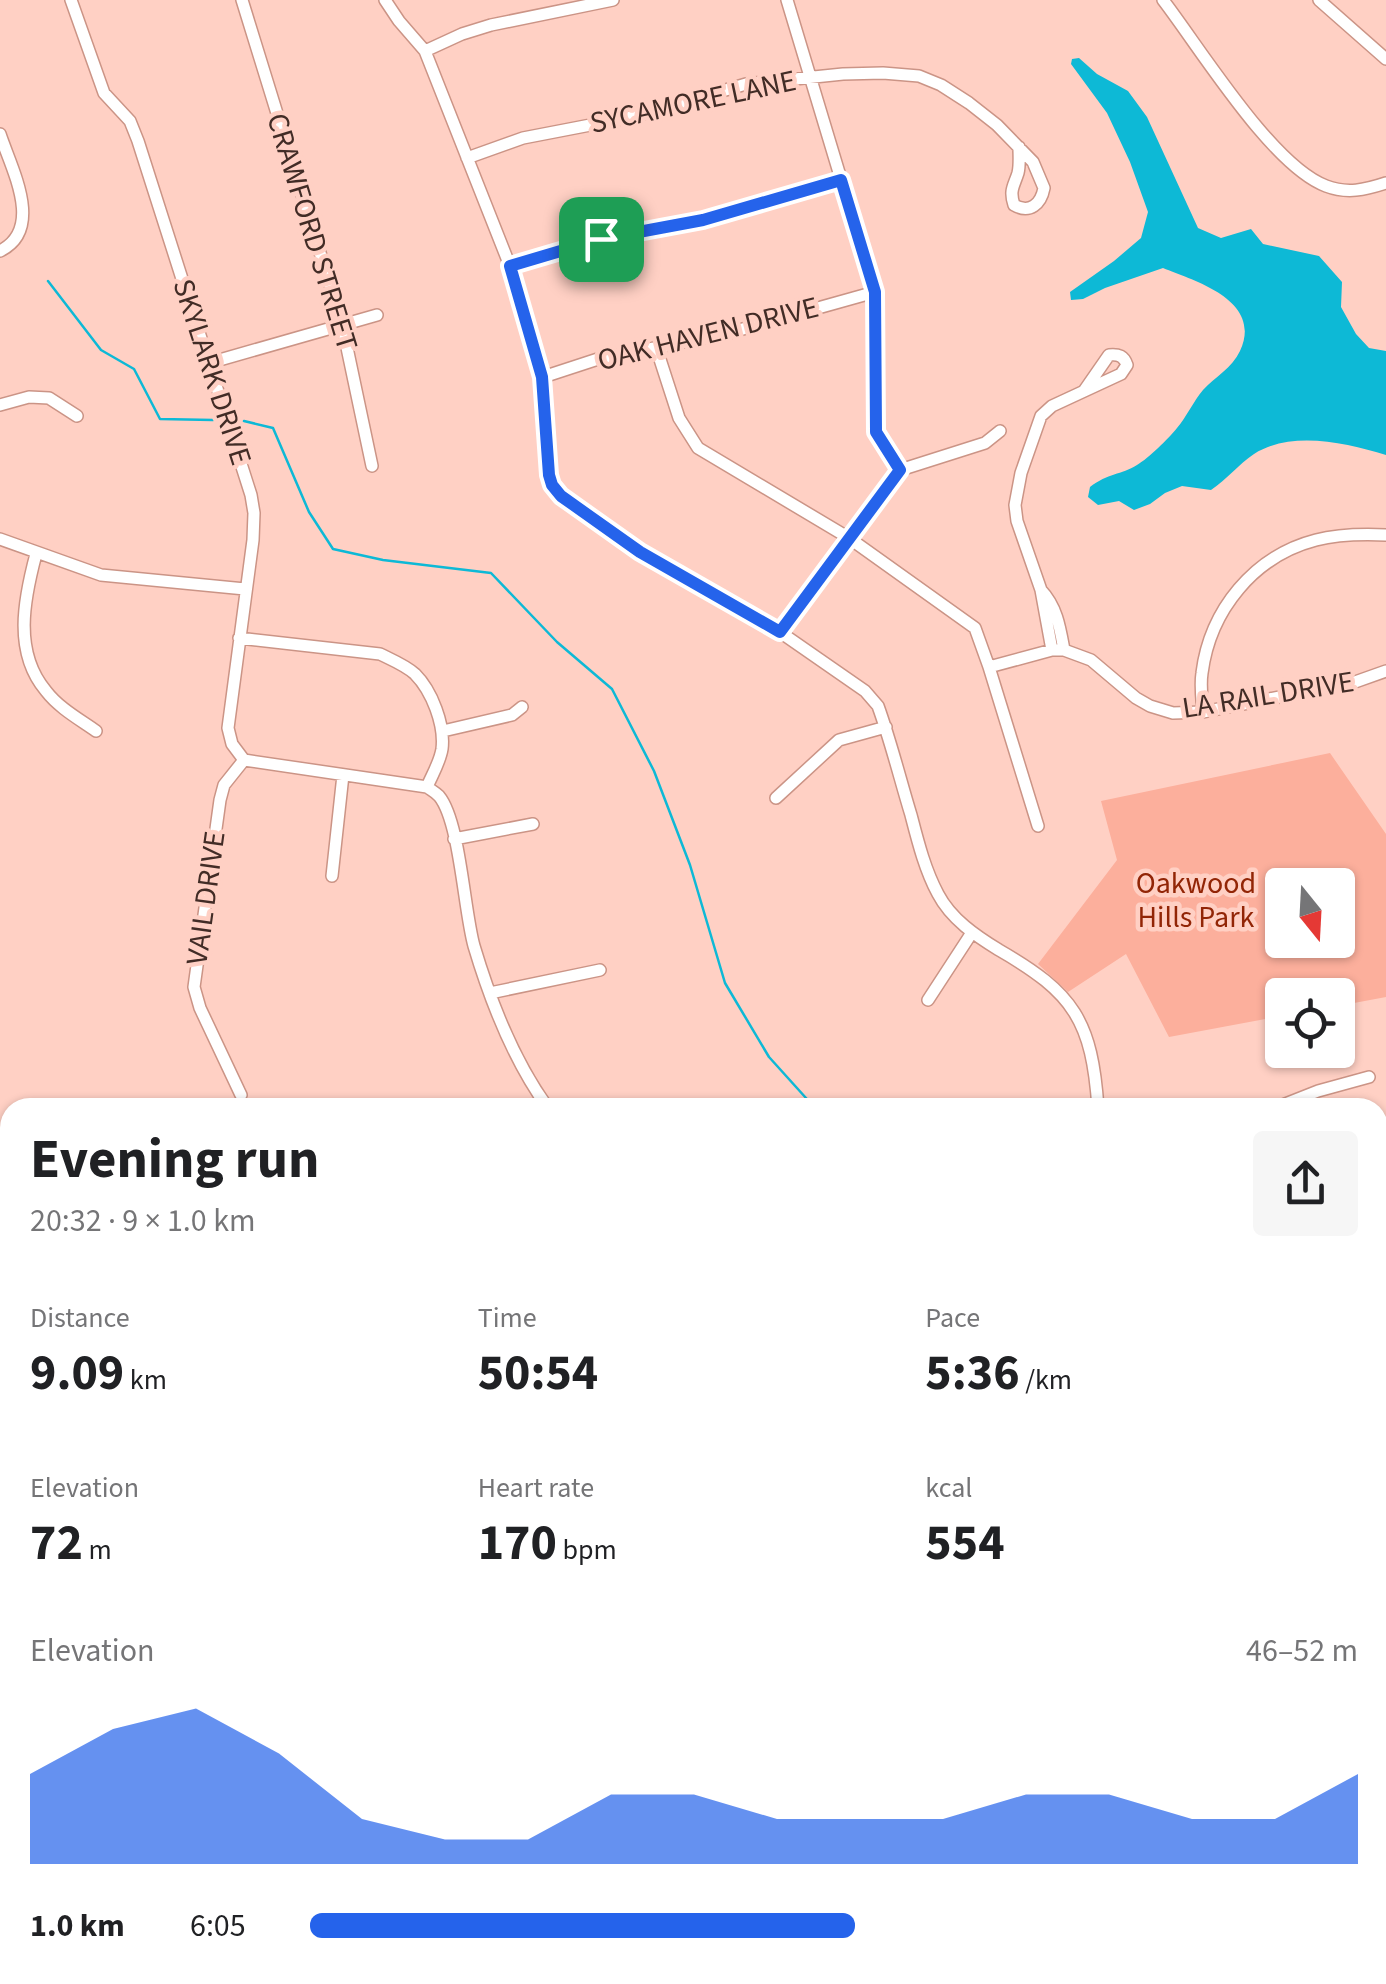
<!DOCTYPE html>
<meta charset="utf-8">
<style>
body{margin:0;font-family:"Source Sans 3",sans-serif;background:#f6f6f6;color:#202124;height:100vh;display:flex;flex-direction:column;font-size:38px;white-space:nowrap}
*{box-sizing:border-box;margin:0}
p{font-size:32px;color:#757577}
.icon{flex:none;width:55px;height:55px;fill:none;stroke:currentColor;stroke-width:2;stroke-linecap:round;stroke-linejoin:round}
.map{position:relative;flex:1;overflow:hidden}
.panel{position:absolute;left:0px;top:1098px;width:1388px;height:888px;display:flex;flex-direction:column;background:#fff;border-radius:30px 30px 0 0;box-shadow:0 2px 8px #0004}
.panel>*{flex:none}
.needle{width:65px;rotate:162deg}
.fabs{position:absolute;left:1265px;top:868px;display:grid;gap:20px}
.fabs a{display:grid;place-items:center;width:90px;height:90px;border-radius:10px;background:#fff;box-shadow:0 2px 8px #0004;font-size:50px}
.pin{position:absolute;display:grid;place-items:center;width:85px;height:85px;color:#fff;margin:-42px;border-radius:20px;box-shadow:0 5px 15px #0006}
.round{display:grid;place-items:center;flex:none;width:105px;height:105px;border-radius:10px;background:#f6f6f6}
.head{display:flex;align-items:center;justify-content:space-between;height:170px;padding:0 30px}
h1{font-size:55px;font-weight:700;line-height:75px}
.metrics{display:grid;grid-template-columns:repeat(3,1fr);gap:15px;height:170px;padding:10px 30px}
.metrics div{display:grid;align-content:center}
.metrics b{font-size:50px;font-weight:700}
.metrics small{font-size:28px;font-weight:400}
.metrics p{font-size:28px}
.chart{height:280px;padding:20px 30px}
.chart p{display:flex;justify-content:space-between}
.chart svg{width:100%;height:180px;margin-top:10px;fill:#2563eb;opacity:.7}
ul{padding:0 30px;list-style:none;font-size:32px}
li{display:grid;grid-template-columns:160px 120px 1fr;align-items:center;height:75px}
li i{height:25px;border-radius:12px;background:#2563eb}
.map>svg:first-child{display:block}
</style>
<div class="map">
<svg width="1386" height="1984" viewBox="0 0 1386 1984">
<rect width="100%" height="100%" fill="#ffd0c4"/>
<path fill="#fcaf9c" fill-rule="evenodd" d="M1330,753L1386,834V997L1338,1006V995H1282V1016L1169,1037L1126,954L1068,992L1038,964L1117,860L1101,801ZM1282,885H1338V940H1282Z
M10,1415V1706L0,1705V1429Z
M1378,1692H1386V1984H237L240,1975H1378Z
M0,1718L10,1719V1972L0,1969V1779L2,1778L3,1769L0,1768Z
M25,1975H196L183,1984H63Z"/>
<path fill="#0db9d6" d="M1079,58L1097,74L1128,91L1147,117L1198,228L1221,238L1251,229L1263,244L1319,256L1342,282L1341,307L1356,334L1369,348L1386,351V455C1346,443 1292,430 1254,454C1239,464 1227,479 1211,490L1182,486L1165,493L1150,504L1134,510L1119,501L1098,505L1088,497L1090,487C1108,473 1121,475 1137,465C1149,458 1168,439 1177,428C1187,416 1193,402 1203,390C1215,377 1232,368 1240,351C1263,301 1198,282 1163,268L1105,288L1083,299L1071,300L1070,292L1114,261L1141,238L1148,212L1130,162L1107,113L1071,64L1072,59Z"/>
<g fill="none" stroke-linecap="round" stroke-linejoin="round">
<path stroke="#0db9d6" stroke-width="2.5" d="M48,281L101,350L134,369L160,419L213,420
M244,421L273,428L309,512L333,549L383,560L491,573L557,642L612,689L654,771L690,865L725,983L769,1057L815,1108
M0,1287L10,1295
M502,1976V1984"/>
<path stroke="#0db9d6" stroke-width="15" d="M1378,1226L1386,1221
M208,1984L214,1975"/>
<defs>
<path id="minor" d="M71,0L104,93L130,121L138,141L251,495L254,513L253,540L228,728L232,744L244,760
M242,0L342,324L372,466
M385,0L399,21L425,51L510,266L543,377L549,475L552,485L561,496L640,552L780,632L865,691L878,706C891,742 900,779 911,815C918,842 925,870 938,894C951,919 976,936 999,950C1074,993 1092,1021 1098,1108
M787,0L875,292V432L900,470
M1163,0C1200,48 1272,166 1326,186C1347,194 1365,190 1386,183
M1319,0L1386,59
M425,51L462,34L491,25L613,0
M0,134C11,168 45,229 0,251
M467,158L523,138L637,116L746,84L843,74L883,73L919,76L941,85L969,103L997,125L1033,162L1044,188C1041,204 1030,214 1014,205C1009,190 1014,186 1018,173C1020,165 1019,155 1019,147
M510,266L565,248L703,219L841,180
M656,347L679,418L698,448L849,538L975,628L989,667L1038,826
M209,363L377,315
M543,377L598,359L725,334L875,292
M0,405L29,397L49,398L77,416
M0,539L101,575L245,589
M36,554C24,599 13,652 46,691C59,708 79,719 96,731
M1041,590C1057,607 1060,628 1064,650
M780,632L900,470L985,443L1000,431
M239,638L380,654C392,660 405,665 415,674C432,691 445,725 442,749C440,762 432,775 427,787
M1052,650L1041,590L1017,521L1015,505L1021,473L1041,416L1052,406L1121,374L1127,365C1124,356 1119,354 1109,355L1084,391
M989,667L1052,650H1064L1091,660L1136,698L1150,706L1173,713L1203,712L1355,682L1386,671
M1203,712C1202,699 1200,686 1202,673C1210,610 1254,556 1316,540C1339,534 1363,534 1386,535
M443,731L512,715L522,707
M244,760L427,787C431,790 435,792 439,796C460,821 464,911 474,946C491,1003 513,1060 548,1108
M776,798L839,740L886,727
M454,839L533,824
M332,876L343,775
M490,993L600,970
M928,1000L971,934
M241,1095L200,1008L194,987L220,800L224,785L244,760
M1275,1108L1318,1091L1369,1077
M313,1975L315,1984"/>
</defs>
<use href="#minor" stroke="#cb9486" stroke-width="14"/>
<use href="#minor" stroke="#fff" stroke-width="11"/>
</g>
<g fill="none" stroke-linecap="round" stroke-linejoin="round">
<defs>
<path id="route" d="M841,180L875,292L876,432L900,470L780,632L640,552L561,496L552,485L549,475L542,377L510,266L601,239L703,220Z"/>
</defs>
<use href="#route" stroke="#fff" stroke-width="20"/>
<use href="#route" stroke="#2563eb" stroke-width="12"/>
</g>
<g text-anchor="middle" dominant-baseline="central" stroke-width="9" stroke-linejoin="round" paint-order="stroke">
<g font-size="30" fill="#422c26" stroke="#ffd0c4">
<text transform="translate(693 102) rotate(-12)">SYCAMORE LANE</text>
<text transform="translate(312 232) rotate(73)">CRAWFORD STREET</text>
<text transform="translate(708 334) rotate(-14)">OAK HAVEN DRIVE</text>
<text transform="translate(212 372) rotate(72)">SKYLARK DRIVE</text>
<text transform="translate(1268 695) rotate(-9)">LA RAIL DRIVE</text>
<text transform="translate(206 898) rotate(-82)">VAIL DRIVE</text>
</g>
<g font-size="30" fill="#922506" stroke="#ffd0c4">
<text x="1196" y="883">Oakwood<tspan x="1196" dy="34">Hills Park</tspan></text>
</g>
</g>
</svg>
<div class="fabs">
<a><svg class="needle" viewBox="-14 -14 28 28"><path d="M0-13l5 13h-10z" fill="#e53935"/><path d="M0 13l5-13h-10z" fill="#757577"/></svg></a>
<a><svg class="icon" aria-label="locate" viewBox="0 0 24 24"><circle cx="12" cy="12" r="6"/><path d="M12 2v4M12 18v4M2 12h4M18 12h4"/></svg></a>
</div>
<div class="pin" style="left:601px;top:239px;background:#1e9e55"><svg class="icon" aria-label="arrive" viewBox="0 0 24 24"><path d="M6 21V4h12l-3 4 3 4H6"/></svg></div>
<section class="panel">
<div class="head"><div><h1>Evening run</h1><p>20:32 · 9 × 1.0 km</p></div><a class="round"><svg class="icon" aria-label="share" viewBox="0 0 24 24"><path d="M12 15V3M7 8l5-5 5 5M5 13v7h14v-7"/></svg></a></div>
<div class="metrics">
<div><p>Distance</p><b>9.09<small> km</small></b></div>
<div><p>Time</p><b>50:54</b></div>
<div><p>Pace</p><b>5:36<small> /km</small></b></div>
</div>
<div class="metrics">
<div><p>Elevation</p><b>72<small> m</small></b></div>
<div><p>Heart rate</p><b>170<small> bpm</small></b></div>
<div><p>kcal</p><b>554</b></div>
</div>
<div class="chart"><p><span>Elevation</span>46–52 m</p>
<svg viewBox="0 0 160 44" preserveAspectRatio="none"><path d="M0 44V22L10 11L20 6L30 17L40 33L50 38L60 38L70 27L80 27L90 33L100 33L110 33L120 27L130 27L140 33L150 33L160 22V44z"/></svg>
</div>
<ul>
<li><b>1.0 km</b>6:05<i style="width:52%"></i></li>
</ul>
</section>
</div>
